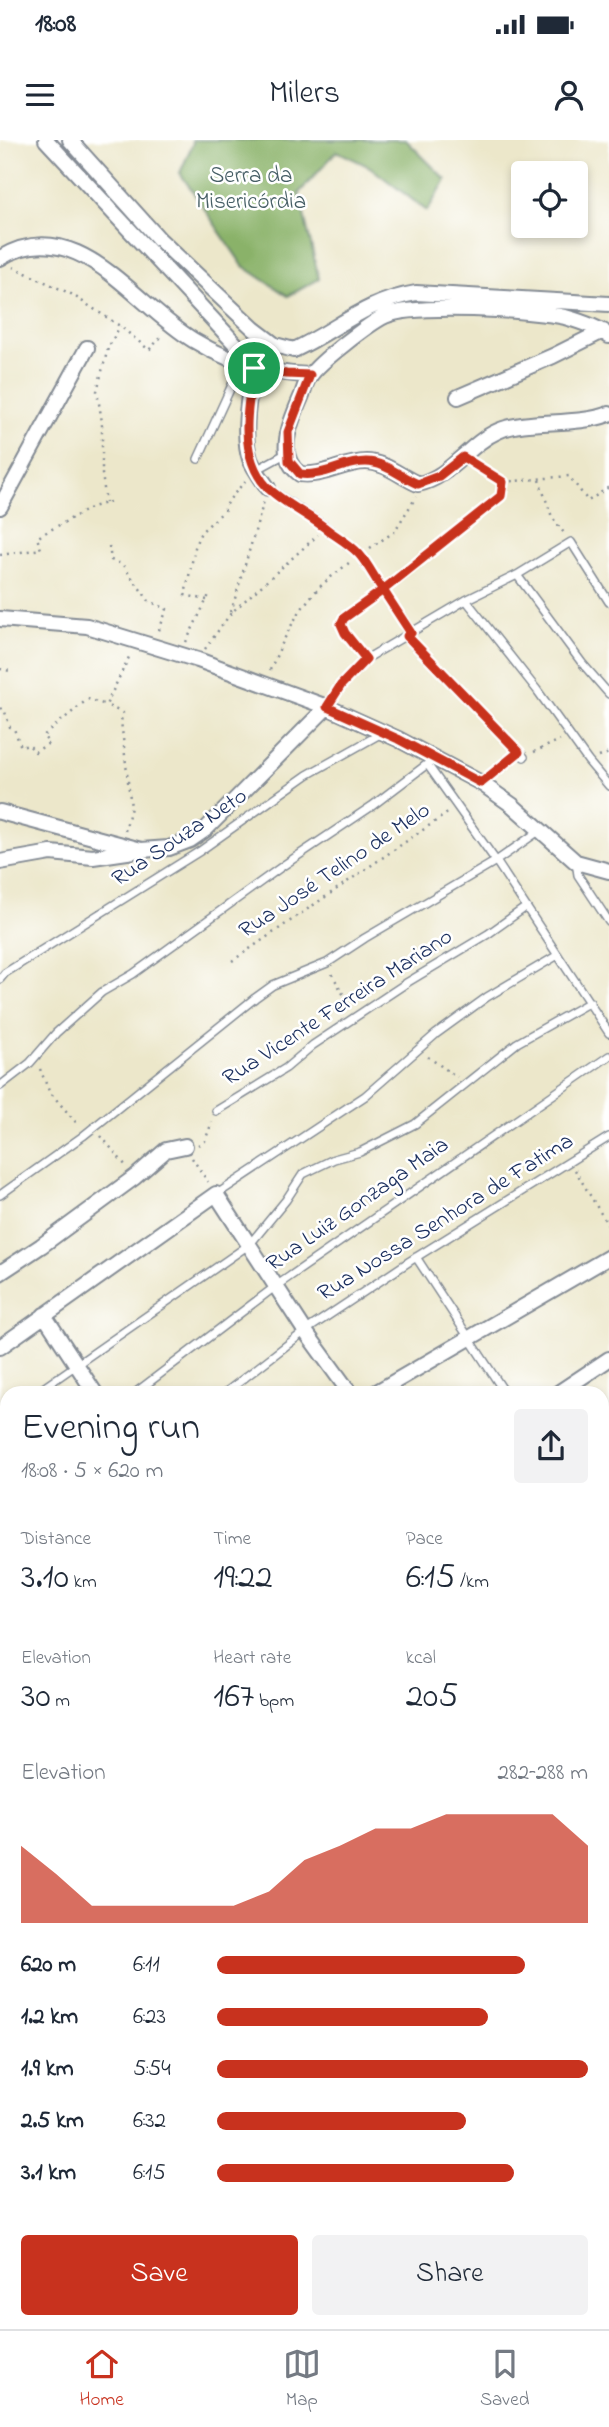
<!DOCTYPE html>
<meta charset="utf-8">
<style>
body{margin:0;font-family:"Indie Flower",sans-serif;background:#f2f2f3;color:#1f2937;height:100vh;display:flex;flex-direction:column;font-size:26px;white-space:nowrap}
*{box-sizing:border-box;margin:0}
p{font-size:23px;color:#747a83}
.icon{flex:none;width:38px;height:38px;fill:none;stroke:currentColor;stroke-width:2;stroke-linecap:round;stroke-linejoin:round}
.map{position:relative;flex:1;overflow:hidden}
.details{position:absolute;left:0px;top:1246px;width:609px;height:943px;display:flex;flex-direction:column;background:#fff;border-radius:21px 21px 0 0;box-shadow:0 4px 10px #0003}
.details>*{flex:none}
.fabs{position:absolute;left:511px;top:21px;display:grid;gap:14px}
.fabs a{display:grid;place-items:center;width:77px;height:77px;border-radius:7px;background:#fff;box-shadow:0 4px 10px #0003;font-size:35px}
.pin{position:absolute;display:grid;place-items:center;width:60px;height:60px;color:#fff;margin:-30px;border:4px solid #fff;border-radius:50%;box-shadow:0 2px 7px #0007}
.round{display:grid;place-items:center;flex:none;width:74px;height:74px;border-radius:7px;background:#f2f2f3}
.head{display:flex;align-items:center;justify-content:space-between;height:119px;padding:0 21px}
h1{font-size:38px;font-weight:600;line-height:52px}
.stats{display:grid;grid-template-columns:repeat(3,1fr);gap:10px;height:119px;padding:7px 21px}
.stats div{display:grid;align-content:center}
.stats b{font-size:35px;font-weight:600}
.stats small{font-size:19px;font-weight:400}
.stats p{font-size:19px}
.chart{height:196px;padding:14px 21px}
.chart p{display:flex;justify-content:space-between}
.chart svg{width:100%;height:126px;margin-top:7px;fill:#c8321e;opacity:.7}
.cta{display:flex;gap:14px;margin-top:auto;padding:14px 21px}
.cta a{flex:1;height:80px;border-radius:7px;background:#c8321e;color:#fff;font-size:28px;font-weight:600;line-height:80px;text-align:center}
.cta a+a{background:#f2f2f3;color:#1f2937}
ul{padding:0 21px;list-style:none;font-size:23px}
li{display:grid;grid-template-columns:112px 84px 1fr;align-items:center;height:52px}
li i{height:18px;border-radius:9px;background:#c8321e}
.status{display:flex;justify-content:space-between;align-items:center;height:49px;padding:0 35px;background:#fff;direction:ltr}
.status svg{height:19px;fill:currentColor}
header{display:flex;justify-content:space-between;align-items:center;height:91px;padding:0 21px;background:#fff;font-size:32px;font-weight:600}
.dock{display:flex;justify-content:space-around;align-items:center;height:98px;border-top:2px solid #e0e1e3;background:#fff;font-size:19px;color:#747a83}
.dock a{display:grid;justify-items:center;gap:4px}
.dock .selected{color:#c8321e}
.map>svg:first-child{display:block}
</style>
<div class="status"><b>18:08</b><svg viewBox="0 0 49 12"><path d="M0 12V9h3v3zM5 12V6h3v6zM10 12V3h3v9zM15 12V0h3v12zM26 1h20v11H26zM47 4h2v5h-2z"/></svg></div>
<header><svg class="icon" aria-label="menu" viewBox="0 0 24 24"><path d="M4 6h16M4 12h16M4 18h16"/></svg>Milers<svg class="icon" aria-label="person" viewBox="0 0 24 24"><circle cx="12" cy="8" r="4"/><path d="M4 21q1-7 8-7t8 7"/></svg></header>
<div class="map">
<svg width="609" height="2189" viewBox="0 0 609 2189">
<rect width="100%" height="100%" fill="#fff"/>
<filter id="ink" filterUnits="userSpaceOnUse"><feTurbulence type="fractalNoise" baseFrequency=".0143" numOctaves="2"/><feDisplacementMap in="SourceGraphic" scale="14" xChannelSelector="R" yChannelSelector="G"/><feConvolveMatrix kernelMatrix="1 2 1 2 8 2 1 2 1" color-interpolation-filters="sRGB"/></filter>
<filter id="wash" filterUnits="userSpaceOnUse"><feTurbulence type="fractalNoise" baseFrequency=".00686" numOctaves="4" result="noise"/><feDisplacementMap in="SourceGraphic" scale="28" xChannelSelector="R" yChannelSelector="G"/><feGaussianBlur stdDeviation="1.57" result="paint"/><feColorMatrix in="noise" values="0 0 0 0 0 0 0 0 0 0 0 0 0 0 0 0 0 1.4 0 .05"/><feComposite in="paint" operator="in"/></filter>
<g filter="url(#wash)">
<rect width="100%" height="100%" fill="#ece7ca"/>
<path fill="#8ab269" stroke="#527064" stroke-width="2" d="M192,0H406L446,40L427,71L370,27L337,11L299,53L319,139L288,156L243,126L180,33L193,3Z"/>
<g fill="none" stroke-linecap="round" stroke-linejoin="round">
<path stroke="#58bbd7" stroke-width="4.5" d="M0,1805L7,1800"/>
</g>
</g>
<g filter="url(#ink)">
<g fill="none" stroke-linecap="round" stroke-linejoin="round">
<defs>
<path id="service" d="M198,319L242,223
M256,330L287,313
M268,348L323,385L359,414L411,493
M517,435L582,523L609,554
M466,460L537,550L588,621L609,646
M406,496L524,617
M327,567L341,545L366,519L466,460L517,435L571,402L609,462
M427,624L496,721L609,893
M576,722L578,735L609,782
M0,839L5,833L200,711L307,635L382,593
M0,946L30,923L56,893L102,852L133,834L284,725L372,666L426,625
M216,971L286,928L313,905L408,842L488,794L526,767
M217,1054L365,956L436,894L487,857L558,815
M0,1055L83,996L255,858L273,845L327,823L365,798L496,721L539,691
M416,1117L505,1253
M36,1253L250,1104L286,1060L303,1034L334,1019L360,1012L415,984L517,903L590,862
M135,1253L276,1146L609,916
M225,1253L305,1191L410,1121L609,997
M0,1278L7,1273
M0,1343L7,1338
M0,1407L7,1403"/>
<path id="minor" d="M46,0L242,211L253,227
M70,0L159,99L254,189L275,205L294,210C339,189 363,162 416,153L609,164
M0,118C77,71 134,165 193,200C229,222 267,234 310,235
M609,196C598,187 579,181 565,177C533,170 412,163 385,176C370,183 319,222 310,236C306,241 304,249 302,255C292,278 274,316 300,334C324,337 343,322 366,322C385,322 401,337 418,344C450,338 468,304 498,291C528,278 574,287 609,274
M254,228C249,252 242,296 250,319C254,329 261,338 268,348
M458,257L553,216L603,191
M0,367L87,208
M0,479L87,486L198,520L327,567L398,599L481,643L512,665L576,722L609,731
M0,672L141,710L169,708L190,700L206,689L327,567
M0,722L51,713L93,717L134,711
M0,1133L41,1106L135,1037L166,1010L185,1006
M44,1175L95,1253
M0,1207L216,1054L305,1191L350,1253
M375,1253L609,1117
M558,1253L609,1219
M602,1394L609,1389
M0,1472L7,1468
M0,1613L7,1622
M602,1614L609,1609
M602,1640L609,1651
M0,1786L7,1781
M0,1821L7,1816
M0,2013L7,2008
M602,2060L609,2070
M0,2067L7,2076
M0,2109L7,2104
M84,2182L89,2189
M391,2182L395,2189
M248,2189L259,2182
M594,2189L609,2181"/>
</defs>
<use href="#service" stroke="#848b94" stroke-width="10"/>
<use href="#minor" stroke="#848b94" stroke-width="18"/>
<path stroke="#848b94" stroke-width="2.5" stroke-dasharray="2 5" stroke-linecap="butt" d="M13,127L71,154L120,186L149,210L162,196
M474,324L503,342L569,336L588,361L609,347
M539,340L552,377L564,393
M106,363L102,334V282L97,251L108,208L120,186
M109,406L111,420L122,424L149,461L167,469L158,493
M370,408L394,392L416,357
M0,415L41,409L37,398L43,394L92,367L113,361
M392,444L501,356L503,342
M207,460L185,455L196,403L201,392L224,371L229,360L246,340
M231,472L264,361
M186,502L210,453
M205,509L231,473L318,395
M359,511L345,493L341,484L344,478L375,456
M0,529L10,531
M270,530C283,501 295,473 317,450C326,440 339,431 350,422
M0,568L5,572L10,587L14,589L21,607L29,605L35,612L49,603L43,596L88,559L106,565
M534,612L560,600
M599,617L609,613
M492,634L511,618
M125,691L131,667L121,581L123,573L106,565L131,513
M232,821L449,672
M332,834L351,868
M428,917L457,937
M40,929L49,951L79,986
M101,996L126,1026
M198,1005L205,1001L212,982
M192,1018L208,1042
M575,1030L609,1087
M602,1287L609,1288"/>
<use href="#service" stroke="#fff" stroke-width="7"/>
<use href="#minor" stroke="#fff" stroke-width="14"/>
</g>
</g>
<g fill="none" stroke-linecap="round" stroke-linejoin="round" filter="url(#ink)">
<defs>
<path id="route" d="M254,228C247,266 238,316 267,347C283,363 311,376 329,391C339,398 351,405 359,414C368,424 375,439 383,450L344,478L341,484L345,493L366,519L341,545L327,567L398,599L481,643L519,612L407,496L411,493L383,450L501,356L503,342L463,317L439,336L418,344C401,337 385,322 366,322C343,322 324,337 300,334L289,321L288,292L310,235L286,234L254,228"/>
</defs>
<use href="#route" stroke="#fff" stroke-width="14"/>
<use href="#route" stroke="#c8321e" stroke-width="9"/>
</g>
<g text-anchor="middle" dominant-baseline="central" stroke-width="5" stroke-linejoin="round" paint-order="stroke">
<g font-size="23" fill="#475f66" stroke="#fff">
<text x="251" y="36">Serra da<tspan x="251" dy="26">Misericórdia</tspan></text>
</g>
<g font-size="23" fill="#1b2f5e" stroke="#fff">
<text transform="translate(180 698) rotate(-34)">Rua Souza Neto</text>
<text transform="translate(335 731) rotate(-34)">Rua José Telino de Melo</text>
<text transform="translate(338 868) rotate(-33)">Rua Vicente Ferreira Mariano</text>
<text transform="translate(358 1065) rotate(-35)">Rua Luiz Gonzaga Maia</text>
<text transform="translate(446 1078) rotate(-32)">Rua Nossa Senhora de Fatima</text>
</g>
</g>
</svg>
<div class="fabs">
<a><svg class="icon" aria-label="locate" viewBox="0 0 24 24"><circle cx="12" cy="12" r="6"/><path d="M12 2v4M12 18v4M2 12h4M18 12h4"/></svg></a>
</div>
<div class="pin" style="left:254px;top:228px;background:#1e9e55"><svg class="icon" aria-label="arrive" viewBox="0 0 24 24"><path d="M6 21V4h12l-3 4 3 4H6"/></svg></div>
<section class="details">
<div class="head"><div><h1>Evening run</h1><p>18:08 · 5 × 620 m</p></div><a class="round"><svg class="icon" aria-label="share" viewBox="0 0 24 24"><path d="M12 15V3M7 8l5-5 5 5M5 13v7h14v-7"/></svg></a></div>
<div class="stats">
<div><p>Distance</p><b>3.10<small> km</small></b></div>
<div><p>Time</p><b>19:22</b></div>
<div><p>Pace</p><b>6:15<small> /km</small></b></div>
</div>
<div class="stats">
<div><p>Elevation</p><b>30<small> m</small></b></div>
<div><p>Heart rate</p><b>167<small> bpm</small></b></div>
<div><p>kcal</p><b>205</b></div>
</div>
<div class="chart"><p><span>Elevation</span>282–288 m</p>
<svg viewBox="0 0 160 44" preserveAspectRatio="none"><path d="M0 44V17L10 27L20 38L30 38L40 38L50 38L60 38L70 33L80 22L90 17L100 11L110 11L120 6L130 6L140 6L150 6L160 17V44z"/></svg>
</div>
<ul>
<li><b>620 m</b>6:11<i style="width:83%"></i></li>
<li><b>1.2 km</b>6:23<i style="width:73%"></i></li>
<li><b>1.9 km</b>5:54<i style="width:100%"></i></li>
<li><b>2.5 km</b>6:32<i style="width:67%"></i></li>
<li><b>3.1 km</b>6:15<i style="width:80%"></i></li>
</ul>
<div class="cta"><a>Save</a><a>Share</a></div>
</section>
</div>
<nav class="dock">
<a class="selected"><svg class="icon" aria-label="home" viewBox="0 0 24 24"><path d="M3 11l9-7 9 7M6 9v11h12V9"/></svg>Home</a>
<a><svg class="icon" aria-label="map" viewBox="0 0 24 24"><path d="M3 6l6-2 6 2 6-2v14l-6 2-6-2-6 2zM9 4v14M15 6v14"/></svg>Map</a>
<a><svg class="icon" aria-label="saved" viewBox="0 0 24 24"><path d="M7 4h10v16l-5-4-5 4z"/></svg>Saved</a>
</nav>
